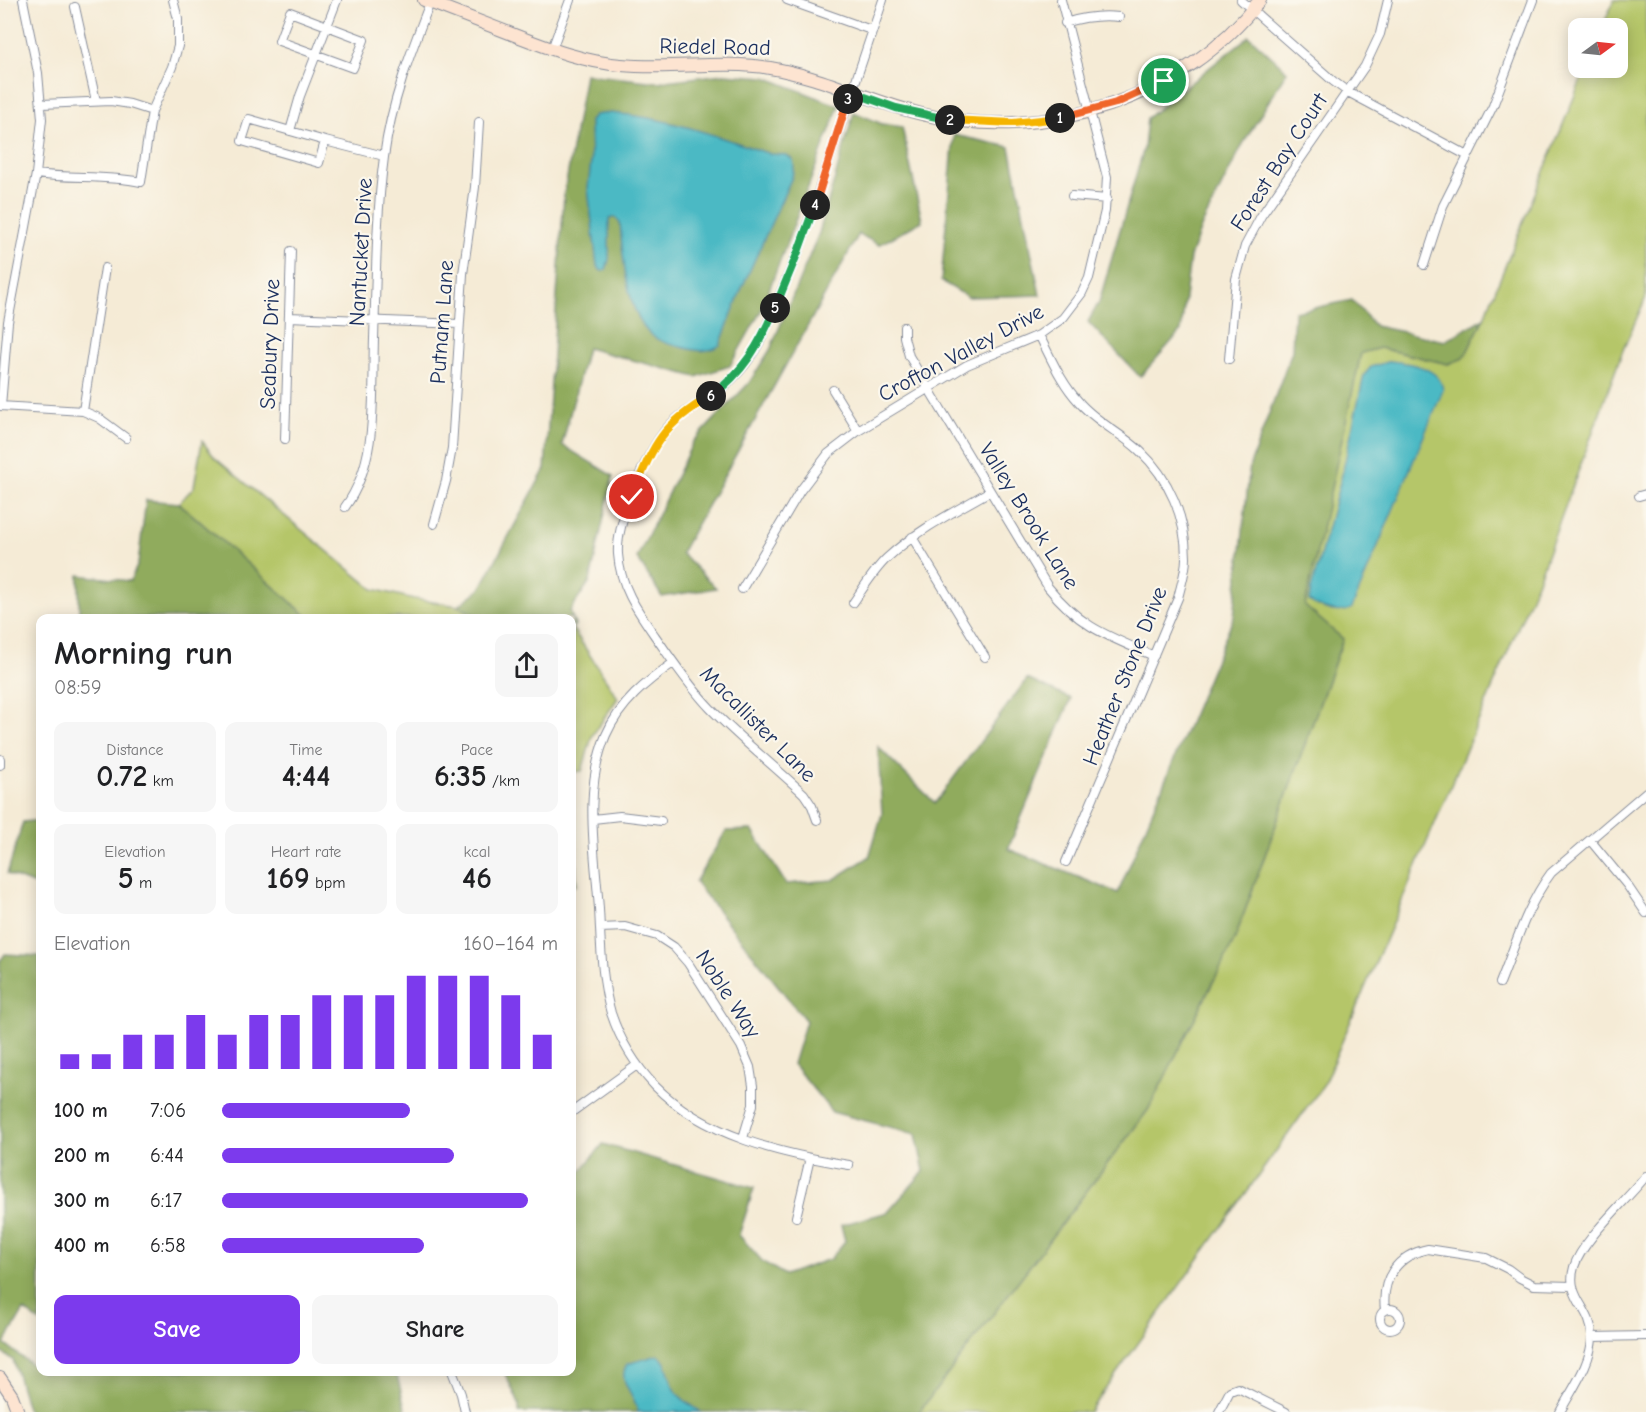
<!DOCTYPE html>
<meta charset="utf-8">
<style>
body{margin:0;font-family:"Comic Neue",sans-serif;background:#f6f6f6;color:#202124;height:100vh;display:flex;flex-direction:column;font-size:22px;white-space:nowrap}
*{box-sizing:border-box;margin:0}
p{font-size:20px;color:#757577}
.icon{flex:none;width:33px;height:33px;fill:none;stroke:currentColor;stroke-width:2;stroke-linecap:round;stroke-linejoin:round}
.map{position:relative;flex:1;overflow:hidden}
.side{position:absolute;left:36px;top:614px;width:540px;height:762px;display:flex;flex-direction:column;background:#fff;border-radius:12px;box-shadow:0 3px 15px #0003}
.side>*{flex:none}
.needle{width:39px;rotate:75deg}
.buttons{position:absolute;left:1568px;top:18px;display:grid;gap:12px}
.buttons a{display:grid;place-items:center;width:60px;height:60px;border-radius:12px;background:#fff;box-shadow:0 3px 15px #0003;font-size:30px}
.pin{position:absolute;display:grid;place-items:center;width:51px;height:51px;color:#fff;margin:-26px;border:3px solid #fff;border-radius:50%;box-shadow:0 2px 6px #0007}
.km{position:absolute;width:30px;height:30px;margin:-15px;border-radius:50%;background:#222;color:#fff;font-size:16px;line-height:30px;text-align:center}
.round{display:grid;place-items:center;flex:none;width:63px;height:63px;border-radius:12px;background:#f6f6f6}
.headline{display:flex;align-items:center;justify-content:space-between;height:102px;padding:0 18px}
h1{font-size:33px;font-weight:800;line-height:45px}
.figures{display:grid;grid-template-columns:repeat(3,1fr);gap:9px;height:102px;padding:6px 18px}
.figures div{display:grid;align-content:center;border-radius:12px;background:#f6f6f6;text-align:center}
.figures b{font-size:30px;font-weight:800}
.figures small{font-size:16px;font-weight:400}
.figures p{font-size:16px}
.chart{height:168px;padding:12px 18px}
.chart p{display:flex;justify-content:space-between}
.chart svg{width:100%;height:108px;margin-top:6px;stroke:#7c3aed;stroke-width:6}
.cta{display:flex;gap:12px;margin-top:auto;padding:12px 18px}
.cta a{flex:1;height:69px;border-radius:12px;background:#7c3aed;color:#fff;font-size:24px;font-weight:800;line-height:69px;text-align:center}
.cta a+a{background:#f6f6f6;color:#202124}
ul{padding:0 18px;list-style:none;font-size:20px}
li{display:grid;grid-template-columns:96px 72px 1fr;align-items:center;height:45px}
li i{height:15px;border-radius:8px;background:#7c3aed}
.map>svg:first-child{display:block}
</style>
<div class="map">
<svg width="1646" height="1412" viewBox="0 0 1646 1412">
<rect width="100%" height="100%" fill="#fbf7ec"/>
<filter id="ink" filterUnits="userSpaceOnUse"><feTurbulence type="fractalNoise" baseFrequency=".0167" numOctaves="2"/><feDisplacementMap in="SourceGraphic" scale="12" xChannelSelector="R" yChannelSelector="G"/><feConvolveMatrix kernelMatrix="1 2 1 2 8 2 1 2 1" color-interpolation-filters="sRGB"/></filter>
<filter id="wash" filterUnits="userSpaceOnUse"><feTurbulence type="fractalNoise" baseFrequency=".008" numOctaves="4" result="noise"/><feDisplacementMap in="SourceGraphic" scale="24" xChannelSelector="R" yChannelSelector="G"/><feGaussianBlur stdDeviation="1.35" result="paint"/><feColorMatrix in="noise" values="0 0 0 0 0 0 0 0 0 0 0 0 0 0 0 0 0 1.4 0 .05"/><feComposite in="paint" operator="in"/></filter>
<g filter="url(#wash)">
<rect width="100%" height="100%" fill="#f5ebd6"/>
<path fill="#b5c669" stroke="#687a64" stroke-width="1.5" d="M1614,0H1646V297L1623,350L1537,583L1324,1084L1089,1412H919L1148,1110L1234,941L1343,639L1304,607L1361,353L1380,348L1448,364L1464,358L1484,318L1586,68H1617V28H1602Z
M202,441L215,458L373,589L414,599L458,606L482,618H309L179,503L194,487Z
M572,628L618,698L592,736L582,771L572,772Z"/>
<path fill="#90ab5d" stroke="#566d5e" stroke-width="1.5" d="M1249,36L1287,71L1243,144L1202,225L1190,257L1181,331L1140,377L1088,322L1099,302L1144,148L1147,118Z
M585,74L657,82L724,74L765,77L839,106L761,311L730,366L696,377L587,348L562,445L613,476L590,581L570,611L575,625L572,628V618H482L458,606L480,589L545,469L564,195Z
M854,112L882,124L902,127L922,221L879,245L859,234L681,553L716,588L662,597L637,558L693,442L749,383L770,350L819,233Z
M954,135L1010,147L1040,295L968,297L941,281Z
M1352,300L1375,326L1445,341L1484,318L1464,358L1448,364L1380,348L1361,353L1305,606L1343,639L1234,941L1148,1110L919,1412H519V1404L504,1371H572V1182L603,1144L754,1188L739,1235L763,1262L785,1275L830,1259L845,1241L841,1225L888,1212L924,1171L916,1134L832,1112L793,1064L806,1021L695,882L726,831L752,830L786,884L833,880L869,857L882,814L878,747L935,803L1027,679L1071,699L1008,849L1118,893L1234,616L1250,465L1292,351L1294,312Z
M146,500L179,503L309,618H79V575L130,581L138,564Z
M40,820V887L7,874L23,822Z
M572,836H574L577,885L572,887Z
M5,954L40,956V1322L24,1310L4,1344L43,1373L54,1371H396L406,1412H28L13,1360L0,1351V961Z"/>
<path fill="#4bb9c4" stroke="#337491" stroke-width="1.5" d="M610,113C666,117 717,136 770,154L786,155L793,160L794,166L792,177L741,290L720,345C709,353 698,351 685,348C673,345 661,343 651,335C627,315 622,252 620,222L615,217L609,219V259L606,270L601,271L597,265L588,188L591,162L590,121L595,115Z
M1390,361C1410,363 1440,367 1443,390L1352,608C1340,616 1321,609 1309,601L1311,590L1342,475L1364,375L1371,367Z
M658,1355C670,1363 668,1382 678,1394C683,1401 693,1406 701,1412H638C636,1394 616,1382 627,1364Z"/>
</g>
<g filter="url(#ink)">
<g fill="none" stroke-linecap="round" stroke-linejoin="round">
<defs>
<path id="street" d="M787,0L871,30
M1241,0L1333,81L1348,92L1468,156
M75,7L96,101
M290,12L364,40L353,68L279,41Z
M1065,23C1084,17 1100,15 1119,17
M552,49L570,0
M42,104L111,101L130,104L152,111
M290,131L300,96L337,0
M325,141L249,119L242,141L319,163L325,141L384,156
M36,174C72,179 104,175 141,182L152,111L172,67L178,46V19L173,0
M1072,196L1107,199
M1424,265L1443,206L1493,106L1533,0
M289,317L459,324
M904,327V337L909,356L1048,587C1081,628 1108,636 1154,656
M1039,335C1051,358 1061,383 1079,402C1096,422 1121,433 1140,451C1169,478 1186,518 1186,558C1186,571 1181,585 1178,598L1066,862
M1229,359L1236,279L1245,246L1261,216L1365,66L1380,34L1388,0
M833,390L858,431
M0,406L83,411L99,418L126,438
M1,406L8,322L36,174L42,119L38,73L23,0
M83,411L105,268
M285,439L291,251
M1639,496L1646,494
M345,507C379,461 372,394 374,339C376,279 376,217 384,157C391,103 411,51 431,0
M434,524L446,481L452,448L463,274L475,187L479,122
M912,537L985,657
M742,589L800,491L828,454L858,431L967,365L1039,335L1063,318L1082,293L1089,278L1105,211L1107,177L1061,0
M853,603C864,587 874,570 887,558C917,530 956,511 990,491
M673,663C646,682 620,703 606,735C583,789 595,852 599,909C601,944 601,979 611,1013C620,1040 635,1065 655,1086C704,1136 782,1154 849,1165
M0,759V765
M593,819L620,816L661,821
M817,820L812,806L804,794C773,765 739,738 710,708C689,686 672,660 655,636C637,610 620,586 618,554C616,522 645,457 664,432C676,416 694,407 710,396C733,382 749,363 761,339L798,252L883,0
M1590,840L1627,885L1646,913
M600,928L625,927L657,936L674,947L688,963L741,1046L750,1067L753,1086V1105L743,1138
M1500,983C1515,946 1527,905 1551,873L1646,792
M572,1112L637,1065
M796,1217L810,1158
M1380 1319a10 10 0 1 1 20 0a10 10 0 1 1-20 0Z
M1385,1310C1381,1279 1397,1255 1428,1249L1486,1258L1508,1269L1520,1278L1534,1285L1572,1286
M1592,1337L1646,1336
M452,1371L461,1394L465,1412
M1219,1412L1230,1391L1238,1388L1286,1412
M1560,1412C1572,1389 1592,1363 1592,1336C1592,1308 1565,1298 1574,1267C1582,1240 1627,1200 1646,1176"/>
<path id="secondary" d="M424,0C455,12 486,24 517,36C551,49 584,62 621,65C671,70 721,60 770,68C824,77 873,103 926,115C1046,143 1184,99 1260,0
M0,1378L12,1396L18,1412"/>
</defs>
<use href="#street" stroke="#888d9a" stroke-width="10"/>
<use href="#secondary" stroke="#888d9a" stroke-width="14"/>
<use href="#street" stroke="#fff" stroke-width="8"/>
<use href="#secondary" stroke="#fde4d1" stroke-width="12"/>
</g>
</g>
<g fill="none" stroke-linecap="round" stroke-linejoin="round" filter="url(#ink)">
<defs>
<path id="split-1" d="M1060,118L1116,103L1164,81"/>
<path id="split-2" d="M950,120L1013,123L1060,118"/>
<path id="split-3" d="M848,99L851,92L896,108L950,120"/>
<path id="split-4" d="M815,205L848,99"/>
<path id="split-5" d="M775,308L798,252L815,205"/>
<path id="split-6" d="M711,396C743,373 760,344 775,308"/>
<path id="split-7" d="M632,497C654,444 660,426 711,396"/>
</defs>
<use href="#split-1" stroke="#fff" stroke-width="12"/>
<use href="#split-2" stroke="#fff" stroke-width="12"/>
<use href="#split-3" stroke="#fff" stroke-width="12"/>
<use href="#split-4" stroke="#fff" stroke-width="12"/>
<use href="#split-5" stroke="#fff" stroke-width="12"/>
<use href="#split-6" stroke="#fff" stroke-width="12"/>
<use href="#split-7" stroke="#fff" stroke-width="12"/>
<use href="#split-1" stroke="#f0652b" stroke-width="8"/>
<use href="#split-2" stroke="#f5b400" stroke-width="8"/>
<use href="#split-3" stroke="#22a559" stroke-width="8"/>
<use href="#split-4" stroke="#f0652b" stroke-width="8"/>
<use href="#split-5" stroke="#22a559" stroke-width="8"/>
<use href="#split-6" stroke="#22a559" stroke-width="8"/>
<use href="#split-7" stroke="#f5b400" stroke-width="8"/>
</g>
<g text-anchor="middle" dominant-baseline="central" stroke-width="4.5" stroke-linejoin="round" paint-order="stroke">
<g font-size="22" fill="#1b2f5e" stroke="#fbf7ec">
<text transform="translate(715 47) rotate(1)">Riedel Road</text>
<text transform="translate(1279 162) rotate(-57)">Forest Bay Court</text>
<text transform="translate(361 252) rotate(-87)">Nantucket Drive</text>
<text transform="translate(442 322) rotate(-86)">Putnam Lane</text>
<text transform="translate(270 344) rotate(-88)">Seabury Drive</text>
<text transform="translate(961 353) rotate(-28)">Crofton Valley Drive</text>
<text transform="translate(1029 516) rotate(58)">Valley Brook Lane</text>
<text transform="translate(1125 676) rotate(-68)">Heather Stone Drive</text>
<text transform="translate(758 724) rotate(45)">Macallister Lane</text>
<text transform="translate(728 994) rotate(57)">Noble Way</text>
</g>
</g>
</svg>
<div class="buttons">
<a><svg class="needle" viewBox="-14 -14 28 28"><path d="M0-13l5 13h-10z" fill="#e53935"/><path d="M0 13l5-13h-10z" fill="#757577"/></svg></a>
</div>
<div class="pin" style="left:1164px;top:81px;background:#1e9e55"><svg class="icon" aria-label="arrive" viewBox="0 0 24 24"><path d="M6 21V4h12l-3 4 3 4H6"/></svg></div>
<div class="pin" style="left:632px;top:497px;background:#d93025"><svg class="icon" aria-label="check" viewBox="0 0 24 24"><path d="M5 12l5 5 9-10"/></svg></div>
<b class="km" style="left:1060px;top:118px">1</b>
<b class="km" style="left:950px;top:120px">2</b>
<b class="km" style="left:848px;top:99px">3</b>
<b class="km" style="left:815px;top:205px">4</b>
<b class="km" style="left:775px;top:308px">5</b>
<b class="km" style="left:711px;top:396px">6</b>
<section class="side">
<div class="headline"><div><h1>Morning run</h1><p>08:59</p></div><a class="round"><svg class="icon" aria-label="share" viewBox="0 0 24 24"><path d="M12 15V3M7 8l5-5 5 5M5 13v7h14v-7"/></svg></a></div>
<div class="figures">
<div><p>Distance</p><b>0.72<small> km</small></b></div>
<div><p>Time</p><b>4:44</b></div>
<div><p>Pace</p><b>6:35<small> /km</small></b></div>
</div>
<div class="figures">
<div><p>Elevation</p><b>5<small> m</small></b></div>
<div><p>Heart rate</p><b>169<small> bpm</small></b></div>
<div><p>kcal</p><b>46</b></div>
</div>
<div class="chart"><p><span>Elevation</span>160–164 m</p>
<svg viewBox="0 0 160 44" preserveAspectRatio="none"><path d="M5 44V38M15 44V38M25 44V30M35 44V30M45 44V22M55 44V30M65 44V22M75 44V22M85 44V14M95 44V14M105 44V14M115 44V6M125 44V6M135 44V6M145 44V14M155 44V30"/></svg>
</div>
<ul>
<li><b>100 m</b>7:06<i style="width:56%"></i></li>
<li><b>200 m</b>6:44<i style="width:69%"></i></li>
<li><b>300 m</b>6:17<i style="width:91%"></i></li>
<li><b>400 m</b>6:58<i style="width:60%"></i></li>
</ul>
<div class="cta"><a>Save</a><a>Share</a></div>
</section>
</div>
